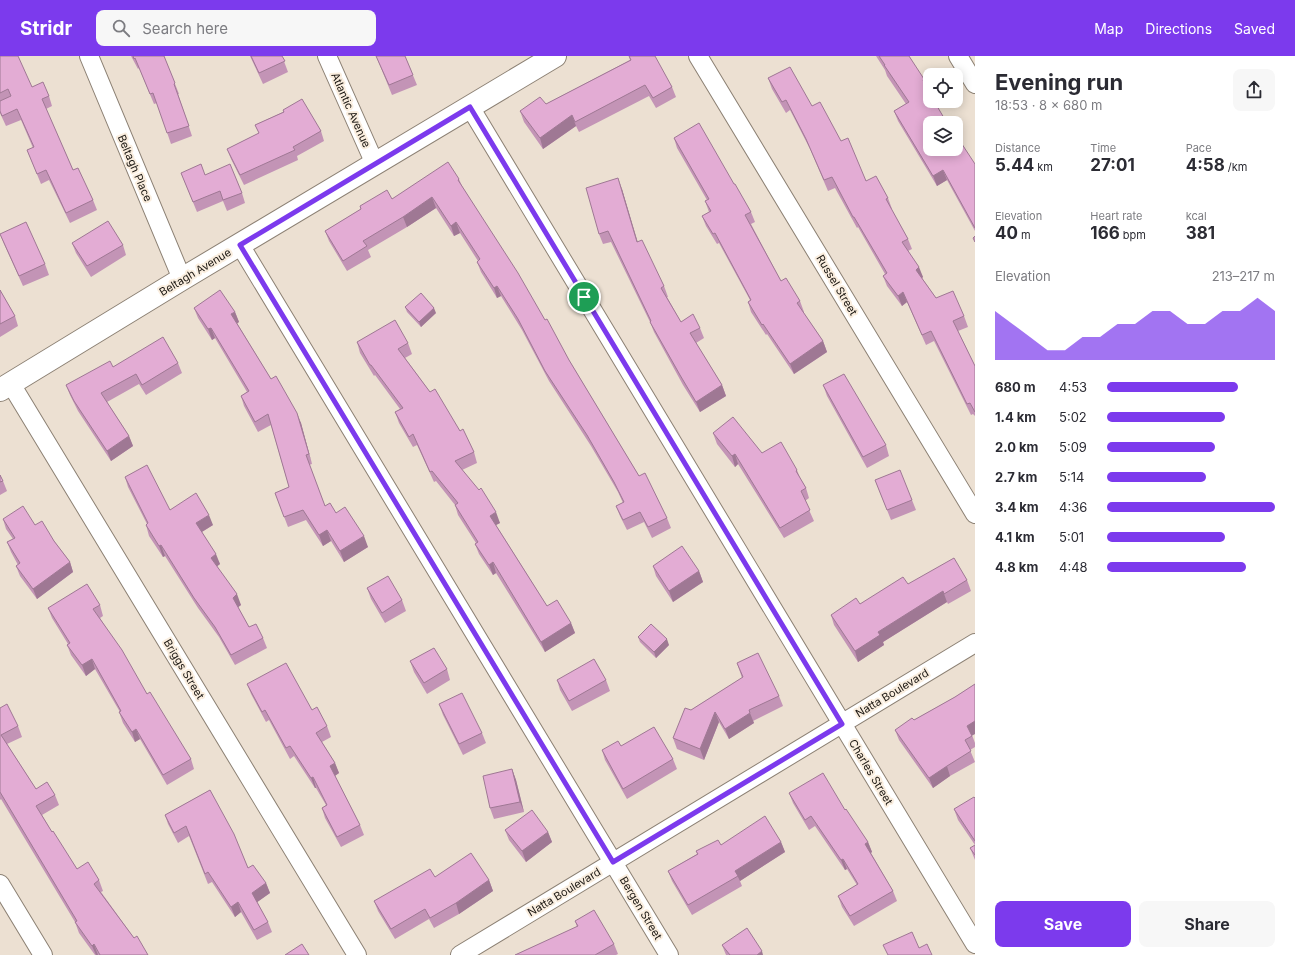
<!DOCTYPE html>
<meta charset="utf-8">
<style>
body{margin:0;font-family:Inter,sans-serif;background:#f7f7f7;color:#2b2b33;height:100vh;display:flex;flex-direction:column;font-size:15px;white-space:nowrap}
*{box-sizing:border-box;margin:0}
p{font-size:13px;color:#7c7c81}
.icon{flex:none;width:22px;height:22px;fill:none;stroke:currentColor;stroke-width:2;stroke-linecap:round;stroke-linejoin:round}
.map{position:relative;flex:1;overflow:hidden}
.drawer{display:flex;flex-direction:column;background:#fff;width:320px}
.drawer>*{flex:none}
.controls{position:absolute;left:923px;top:12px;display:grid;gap:8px}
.controls a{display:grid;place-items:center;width:40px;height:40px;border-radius:8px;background:#fff;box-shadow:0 2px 10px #0003;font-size:20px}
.pin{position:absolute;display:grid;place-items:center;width:34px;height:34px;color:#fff;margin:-17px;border:2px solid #fff;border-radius:50%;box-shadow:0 1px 4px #0007}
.round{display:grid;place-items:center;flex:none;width:42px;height:42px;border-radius:8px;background:#f7f7f7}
.summary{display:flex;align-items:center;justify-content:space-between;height:68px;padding:0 20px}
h1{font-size:22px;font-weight:700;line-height:30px}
.metrics{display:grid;grid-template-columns:repeat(3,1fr);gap:6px;height:68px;padding:4px 20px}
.metrics div{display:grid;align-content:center}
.metrics b{font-size:17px;font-weight:700}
.metrics small{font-size:11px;font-weight:400}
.metrics p{font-size:11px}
.chart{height:112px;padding:8px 20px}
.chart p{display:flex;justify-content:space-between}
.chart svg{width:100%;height:72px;margin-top:4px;fill:#7c3aed;opacity:.7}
.button{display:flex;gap:8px;margin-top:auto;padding:8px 20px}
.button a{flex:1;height:46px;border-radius:8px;background:#7c3aed;color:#fff;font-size:16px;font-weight:700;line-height:46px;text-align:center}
.button a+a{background:#f7f7f7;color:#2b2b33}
ul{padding:0 20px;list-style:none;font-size:13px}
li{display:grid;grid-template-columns:64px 48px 1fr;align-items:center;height:30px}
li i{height:10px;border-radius:5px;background:#7c3aed}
header{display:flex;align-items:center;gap:24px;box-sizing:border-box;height:56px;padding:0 20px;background:#7c3aed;color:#fff}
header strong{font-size:19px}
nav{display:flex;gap:22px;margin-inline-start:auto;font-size:14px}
.search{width:280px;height:36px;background:#f7f7f7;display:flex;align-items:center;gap:10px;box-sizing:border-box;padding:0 14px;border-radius:8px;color:#7c7c81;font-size:15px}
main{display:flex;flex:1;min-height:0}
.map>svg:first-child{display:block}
</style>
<header>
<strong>Stridr</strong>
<div class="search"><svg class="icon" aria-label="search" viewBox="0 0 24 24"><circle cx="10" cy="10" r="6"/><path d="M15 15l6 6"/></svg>Search here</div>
<nav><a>Map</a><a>Directions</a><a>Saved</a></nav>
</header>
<main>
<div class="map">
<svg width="975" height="899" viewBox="0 0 975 899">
<rect width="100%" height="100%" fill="#ece0d2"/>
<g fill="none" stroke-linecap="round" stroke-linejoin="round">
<defs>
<path id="minor" d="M89,0L182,223
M327,0L375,108
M698,0L975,458
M958,0L975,28
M470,51L975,888
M240,189L669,899
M11,328L357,899
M0,828L43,899
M460,899L975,587"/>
<path id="tertiary" d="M0,334L182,223L555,0"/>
</defs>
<use href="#minor" stroke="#8c8174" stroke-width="20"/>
<use href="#tertiary" stroke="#8c8174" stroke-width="24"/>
<use href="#minor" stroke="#fff" stroke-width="18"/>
<use href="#tertiary" stroke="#fff" stroke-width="22"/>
</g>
<path fill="#c394b6" d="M0,0L32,31L49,40L52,50L46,53L73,114L93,144L97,154L70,167L49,124L41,128L27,94L33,92L21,64L6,70L0,57Z
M131,0H164L179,38H178L192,80L171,88L157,47L154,48L139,12L138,13Z
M250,0H282L288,16L263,28Z
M376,0H405L417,29L392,39Z
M629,0L672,31L676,41L656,52L649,40L579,76L576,70L543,93L524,66L520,55L546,48L630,4Z
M876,0H909L928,33L930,67L975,108V175L947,124L937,130L898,65L894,55L906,48L887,20L885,14Z
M768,22L812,50L841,85L866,125L888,142L892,153H891L908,183L912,193L908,195L923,221L922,222L936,242L964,260L968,271L958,275L975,310V360L973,358L971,359L934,285L926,289L907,246L902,250L887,230L883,220L885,218L858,171L857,172L835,132L828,135L810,93L790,54L786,57L772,33Z
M283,54L321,75L324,85L297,100L298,104L244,129L231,103L227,93L259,77L255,69L283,56Z
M674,82L734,128L751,156L755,166L751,168L781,225L800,245L804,256H803L823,285L827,296L794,318L767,278L766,279L751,256L748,246L750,244L719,187L717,188L706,170L702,160L709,156L705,145L707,144L677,92Z
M181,117L205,119L242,137L245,147L227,155L223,145L197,156Z
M459,123L462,130L569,304L639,420L667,462L671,472L652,482L644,466L627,474L620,460L616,450L623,447L618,436L591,390L549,325L522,274L501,240L497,242L481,216L477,206L478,205L460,177L454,180L436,152L407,171L368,194L371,201L347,215L329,185L325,175L361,153L360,150L392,143Z
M622,133L637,186L664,230L668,241H667L681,266L700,272L704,282L696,287L722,329L726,340L700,356L683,329L654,276L650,266L611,186L603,188L599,178Z
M0,178L45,208L49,219L23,230L4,188Z
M72,187L123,189L126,199L91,221L76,197Z
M0,234L15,260L18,270L0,281Z
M405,251L436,257L421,271L407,256Z
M194,252L235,256L239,266L237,267L271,323L301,367L312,408L309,409L325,450L336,457L368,491L344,506L331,485L323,490L306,464L288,471L275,437L289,431L271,369L258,376L244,350L241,340L247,336L215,282L212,284L198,262Z
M357,286L408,287L412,298L405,302L430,336L460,375L474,396L477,407L462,414L500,467L496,469L547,550L571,567L575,577L545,596L496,517L493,519L479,498L475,488L476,487L458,459L455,449L436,425L434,426L417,389L413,391L399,367L395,356L400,353L375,319L374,320L360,297Z
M178,307L182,317L146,339L139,328L107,346L129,380L133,390L111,405L78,355L70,339L66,329L113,311Z
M823,329L886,389L889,400L867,412L827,340Z
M713,377L762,397L797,414L801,424L806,432L809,442L805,445L814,465L784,482L738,408L735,411L717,388Z
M0,419L3,425L7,435L0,439Z
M125,421L170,454L213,469L202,476L220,508L217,510L241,549L238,551L249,571L263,582L267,592L235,609L219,581L198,552L165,500L163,501L149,480L146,469L147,468L128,431Z
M875,424L912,444L916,454L891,464Z
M3,463L35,469L54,485L70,506L73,516L37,543L20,520L16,510L18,509L11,496L7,486L13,483L6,473Z
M653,510L699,515L703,526L673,546L656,520Z
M967,524L971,535L948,548L947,546L883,586L884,589L858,606L834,569L831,559L860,548L908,528Z
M367,532L402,544L406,555L385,567L371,543Z
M100,549L103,560L100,562L147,638L191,703L194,713L167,729L140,683L135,686L123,667L119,656H120L95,613L86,620L71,599L67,589L68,588L52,562L48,552Z
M638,581L669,589L656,602L640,586Z
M410,605L447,613L450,624L427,638L414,616Z
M737,607L779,640L783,650L753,665L754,667L729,683L719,666L704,704L677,693L673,682L691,654L742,622Z
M557,624H606L610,635L572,655L560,634Z
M247,628L312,654L327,670L331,681L322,686L335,707L339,717L335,720L360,769L364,779L341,791L325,762L322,752L326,749L316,732H315L294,700L290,703L269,664L266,666L251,638Z
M975,628V678L972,679L975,687V691L970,694L975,706L950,720L933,732L899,684L895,674L914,664L955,641Z
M439,648L482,677L486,687L463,699L443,659Z
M0,652L18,670L22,681L7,688L36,733L55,739L59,749L42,759L52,776L77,813L99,824L103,835L101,836L134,882L148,899H95L79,877L75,866L1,743L0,744Z
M621,690L673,703L677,713L627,743L605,704L602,694Z
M512,713L516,724L524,756L494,763L490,752Z
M210,734L248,812L266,827L270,837L257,846L268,866L272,876L257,884L241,856L235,861L212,826L208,828L189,780L178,787L168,768L165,759Z
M789,737L845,754L868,786L872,796L871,797L893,835L897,845L854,870L842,851L838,840L857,829L847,813L845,814L815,770L809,774L793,747Z
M975,742V804L970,792L975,789L958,764L954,753Z
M505,774L548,776L552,786L526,806L509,784Z
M781,786L785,796L740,825L742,830L692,859L672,825L668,815L697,798L696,795L721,789Z
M435,821L489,824L493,835L459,858L434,872L429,863L395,883L378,855L374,845Z
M575,865L614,888L618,898L616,899H515L577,871Z
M722,889L763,899H726Z"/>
<path fill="#9f7894" d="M924,23L928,33L926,34L923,24Z
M572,59L576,70L543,93L540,82Z
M943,114L947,124L937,130L933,120Z
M618,122L622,133L641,197L637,186Z
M432,141L436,152L407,171L403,161Z
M456,166L460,177L454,180L451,170Z
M919,211L923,221L920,224L916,214Z
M497,230L501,240L497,242L494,232Z
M903,236L907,246L902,250L898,240Z
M434,252L436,257L421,271L419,266Z
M235,256L239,266L235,269L231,258Z
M211,272L215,282L212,284L208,273Z
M823,285L827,296L794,318L790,308Z
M722,329L726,340L700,356L696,346Z
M297,357L301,367L312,408L309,398Z
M129,380L133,390L111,405L107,395Z
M735,398L738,408L735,411L732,400Z
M496,456L500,467L494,470L490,460Z
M209,459L213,469L200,477L196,467Z
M327,474L331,485L323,490L319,479Z
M364,480L368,491L344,506L340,495Z
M161,489L165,500L163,501L159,490Z
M216,498L220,508L215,512L211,502Z
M70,506L73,516L37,543L33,533Z
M493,506L496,517L493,519L489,509Z
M699,515L703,526L673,546L669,535Z
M943,535L947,546L883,586L884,589L858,606L855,595L878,576Z
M237,538L241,549L237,552L233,542Z
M571,567L575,577L545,596L541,586Z
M667,583L669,589L656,602L654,596Z
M92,603L95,613L86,620L82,609Z
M715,656L719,666L704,704L700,693Z
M750,657L754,667L729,683L725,673Z
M975,665V678L971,680L967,670Z
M136,673L140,683L135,686L132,676Z
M335,707L339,717L333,721L330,710Z
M947,710L950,720L933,732L929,722Z
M512,713L516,724L524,756L520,746Z
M313,721L316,732H315L311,722Z
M548,776L552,786L526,806L522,795Z
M781,786L785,796L740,825L735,815Z
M868,786L872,796L869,798L865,788Z
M843,803L847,813L845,814L841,804Z
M489,824L493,835L459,858L456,847Z
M266,827L270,837L256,847L252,837Z
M238,846L241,856L235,861L231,851Z
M94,888L98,899H96L92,890Z
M762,895L763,899H757Z"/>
<path fill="#e3acd4" stroke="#9f7894" d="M0,0H18L32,31L43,26L49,40L42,43L73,114L78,112L93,144L66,157L46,114L37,118L27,94L34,91L17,53L2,60L0,55V45L11,40L8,33L0,37Z
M133,0H164L175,27L174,28L189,70L167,77L153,37L150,38L135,2L134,3Z
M251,0H282L285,5L259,17Z
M376,0H405L413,19L389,29Z
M629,0H655L672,31L653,42L645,29L575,66L572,59L540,82L520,55L540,41L546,48L631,4Z
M879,0H909L924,23L923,24L930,37V45H934L947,67H930V93H956V79L975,108V172L943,114L933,120L894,55L909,46L884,9H885Z
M790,11L812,50L820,46L841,85L848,82L866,125L876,120L888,142L886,143L908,183L902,186L919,211L916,214L936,242L953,235L964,260L953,265L975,310V356L970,347L967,348L931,275L922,279L903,236L898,240L883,220L887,217L854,161H853L832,121L824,124L806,83L786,44L782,46L768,22Z
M302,43L321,75L293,91L295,94L240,119L227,93L259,77L255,69L284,56L283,54Z
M699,67L734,128H735L751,156L745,159L781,225L786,222L800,245L797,247L823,285L790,308L763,268L762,269L748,246L751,244L715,177L713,178L702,160L711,155L705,145L709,143L674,82Z
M448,106L459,123L458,124L518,217L545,264L547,263L569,304L639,420L645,417L667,462L648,471L640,456L623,464L616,450L624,446L614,426L587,379L545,315L518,263L497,230L494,232L477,206L480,203L456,166L451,170L432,141L403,161L363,185L367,190L343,205L325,175L361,153L360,150L387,134L392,143Z
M201,108L205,119L230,108L242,137L223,144L220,135L193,146L181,117Z
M618,122L637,186L642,184L664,230L661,232L681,266L693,258L700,272L690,277L722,329L696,346L680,319L650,266L651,265L608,175L599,178L586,132Z
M108,165L123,189L87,210L72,187Z
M26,166L45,208L19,220L0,178Z
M975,180V186L973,182Z
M0,234L15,260L0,268Z
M220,234L235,256L231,258L271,323L276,320L297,357L309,398L306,399L325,450L330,447L336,457L345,451L364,480L340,495L327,474L319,479L303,454L284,461L275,437L289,431L268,358L255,366L241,340L249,335L211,272L208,273L194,252Z
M421,237L434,252L419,266L405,251Z
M395,264L408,287L398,293L430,336L435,333L460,375L463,373L474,396L455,405L479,434L481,432L496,456L490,460L547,550L557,544L571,567L541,586L493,506L489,509L475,488L478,486L455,449L458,447L432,415L430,416L413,378L409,381L395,356L403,352L371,309H370L357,286Z
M163,281L178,307L142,329L136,318L101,337L129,380L107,395L74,345L66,329L110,305L113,311Z
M844,318L886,389L863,401L823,329Z
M733,361L762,397L781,386L797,414L796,415L806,432L801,435L810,454L780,472L735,398L732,400L713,377Z
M147,409L170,454L196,437L209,459L196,467L216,498L211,502L237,538L233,542L249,571L256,568L263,582L231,599L215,571L194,542L161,489L159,490L146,469L148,467L125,421Z
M900,414L912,444L887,454L875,424Z
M0,419L3,425L0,426Z
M23,450L35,469L42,465L54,485L70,506L33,533L16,510L20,507L7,486L15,482L3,463Z
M682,490L699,515L669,535L653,510Z
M954,502L967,524L944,538L943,535L878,576L880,579L855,595L831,559L856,542L860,548L903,521L908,528Z
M388,520L402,544L382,557L367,532Z
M87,528L100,549L93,553L122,594L147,638L150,636L191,703L163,719L136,673L132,676L119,656L121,655L92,603L82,609L67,589L70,587L48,552Z
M651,568L667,583L654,596L638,581Z
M434,592L447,613L424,627L410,605Z
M758,597L779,640L749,654L750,657L725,673L715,656L700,693L673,682L685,652L691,654L743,621L737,607Z
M594,603L606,624L569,645L557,624Z
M286,607L312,654L317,651L327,670L316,677L335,707L330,710L360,769L337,781L322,752L327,749L313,721L311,722L290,690L286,692L265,654L262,656L247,628Z
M975,628V665L967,670L972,680L965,684L971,695L947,710L929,722L895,674L912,662L914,664L955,641Z
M462,637L482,677L459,688L439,648Z
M7,648L18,670L1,679L36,733L47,726L55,739L36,750L52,776L53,775L77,813L88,806L99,824L94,828L134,882L137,880L148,899H100L94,888L92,890L75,866L77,865L0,736V652Z
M654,671L673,703L623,733L602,694L618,685L621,690Z
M512,713L520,746L490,752L483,720Z
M823,717L845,754L846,753L868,786L865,788L893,835L850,860L838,840L858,828L843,803L841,804L811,760L805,764L789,737Z
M210,734L234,778L248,812L253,809L266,827L252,837L268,866L254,874L238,846L231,851L208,816L205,818L186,770L174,777L165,759Z
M974,741L975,742V785L954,753Z
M532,754L548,776L522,795L505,774Z
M765,760L781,786L735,815L738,820L688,849L668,815L698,798L696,795L718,784L721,789Z
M975,789V799L970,792Z
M471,797L489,824L456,847L430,862L425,853L391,873L374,845L430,813L435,821Z
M594,854L614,888L595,899H515L578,870L575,865Z
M747,872L762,895L757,899H730L722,889Z
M912,876L919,892L927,888L932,899H888L883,889Z
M302,888L309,899H285Z"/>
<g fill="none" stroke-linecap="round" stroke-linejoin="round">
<defs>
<path id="route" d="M470,51L842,668L613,806L240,189Z"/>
</defs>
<use href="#route" stroke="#fff" stroke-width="8"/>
<use href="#route" stroke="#7c3aed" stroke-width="5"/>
</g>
<g text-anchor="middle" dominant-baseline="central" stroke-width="4" stroke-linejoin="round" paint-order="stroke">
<g font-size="11" fill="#1b1712" stroke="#faeedf">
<text transform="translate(351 54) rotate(66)">Atlantic Avenue</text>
<text transform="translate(135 112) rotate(67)">Beltagh Place</text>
<text transform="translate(195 216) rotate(-31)">Beltagh Avenue</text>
<text transform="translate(837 229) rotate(59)">Russel Street</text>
<text transform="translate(184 613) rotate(59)">Briggs Street</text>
<text transform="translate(892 637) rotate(-31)">Natta Boulevard</text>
<text transform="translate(871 716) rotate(59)">Charles Street</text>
<text transform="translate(564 836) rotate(-31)">Natta Boulevard</text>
<text transform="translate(641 852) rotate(59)">Bergen Street</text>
</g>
</g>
</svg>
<div class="controls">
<a><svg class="icon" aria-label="locate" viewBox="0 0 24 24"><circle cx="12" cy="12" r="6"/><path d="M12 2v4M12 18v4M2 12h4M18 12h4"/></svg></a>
<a><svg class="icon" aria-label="layers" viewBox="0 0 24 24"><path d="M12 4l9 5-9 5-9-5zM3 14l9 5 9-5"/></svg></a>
</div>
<div class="pin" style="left:584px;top:241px;background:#1e9e55"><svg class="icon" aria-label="arrive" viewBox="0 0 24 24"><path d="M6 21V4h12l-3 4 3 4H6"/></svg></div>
</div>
<section class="drawer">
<div class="summary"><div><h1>Evening run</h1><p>18:53 · 8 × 680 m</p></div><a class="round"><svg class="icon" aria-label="share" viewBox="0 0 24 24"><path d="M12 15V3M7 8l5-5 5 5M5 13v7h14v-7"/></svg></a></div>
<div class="metrics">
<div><p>Distance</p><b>5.44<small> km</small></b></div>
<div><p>Time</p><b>27:01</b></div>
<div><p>Pace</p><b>4:58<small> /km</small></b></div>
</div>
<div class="metrics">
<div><p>Elevation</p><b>40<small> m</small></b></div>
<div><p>Heart rate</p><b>166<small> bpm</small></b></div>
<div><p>kcal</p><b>381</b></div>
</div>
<div class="chart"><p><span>Elevation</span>213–217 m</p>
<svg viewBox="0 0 160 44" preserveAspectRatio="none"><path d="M0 44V14L10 22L20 30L30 38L40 38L50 30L60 30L70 22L80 22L90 14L100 14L110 22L120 22L130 14L140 14L150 6L160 14V44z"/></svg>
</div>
<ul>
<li><b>680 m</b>4:53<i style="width:78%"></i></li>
<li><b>1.4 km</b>5:02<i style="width:70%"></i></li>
<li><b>2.0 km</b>5:09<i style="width:64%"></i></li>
<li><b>2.7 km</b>5:14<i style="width:59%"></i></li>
<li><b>3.4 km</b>4:36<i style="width:100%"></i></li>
<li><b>4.1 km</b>5:01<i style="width:70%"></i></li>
<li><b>4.8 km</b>4:48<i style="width:83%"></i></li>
</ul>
<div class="button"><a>Save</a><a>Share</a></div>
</section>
</main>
